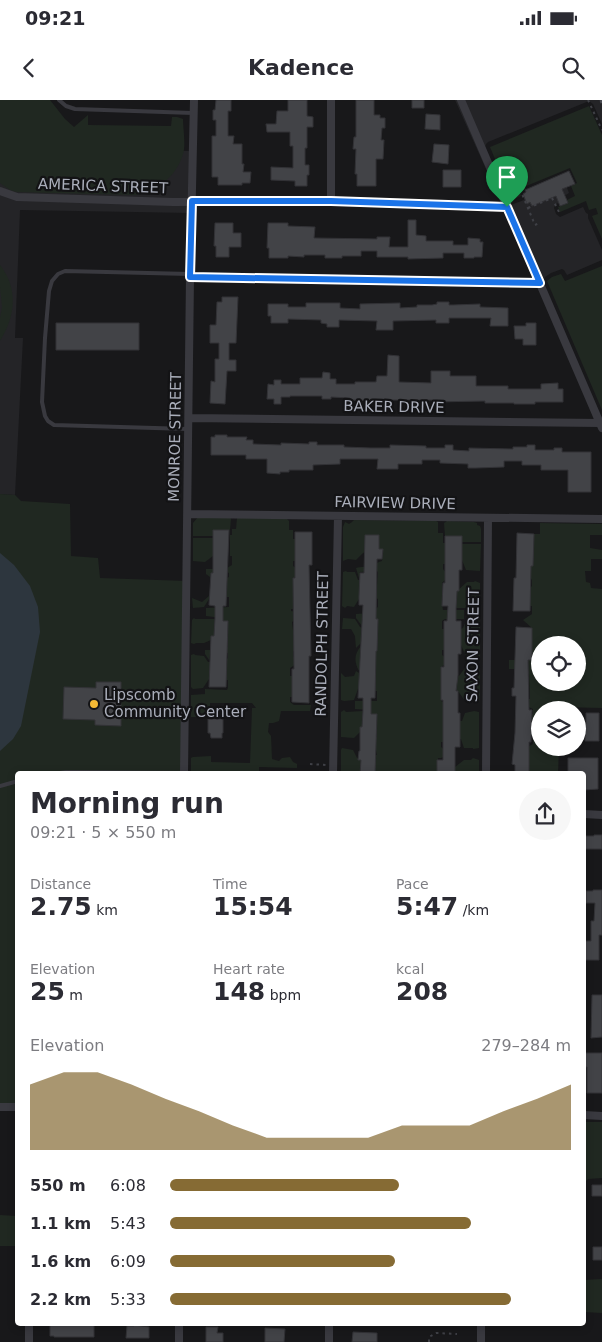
<!DOCTYPE html>
<meta charset="utf-8">
<style>
body{margin:0;font-family:"DejaVu Sans",sans-serif;background:#f7f7f7;color:#2b2b33;height:100vh;display:flex;flex-direction:column;font-size:19px;white-space:nowrap}
*{box-sizing:border-box;margin:0}
p{font-size:16px;color:#7c7c81}
.icon{flex:none;width:28px;height:28px;fill:none;stroke:currentColor;stroke-width:2;stroke-linecap:round;stroke-linejoin:round}
.map{position:relative;flex:1;overflow:hidden}
.panel{position:absolute;left:15px;top:671px;width:571px;height:555px;display:flex;flex-direction:column;background:#fff;border-radius:5px;box-shadow:0 2px 8px #0003}
.panel>*{flex:none}
.fabs{position:absolute;left:531px;top:536px;display:grid;gap:10px}
.fabs a{display:grid;place-items:center;width:55px;height:55px;border-radius:50%;background:#fff;box-shadow:0 2px 8px #0003;font-size:25px}
.pin{position:absolute;display:grid;place-items:center;width:42px;height:42px;color:#fff;margin:-51px -21px;border-radius:50% 50% 50% 0;rotate:-45deg;box-shadow:0 0 5px #0007}
.pin .icon{rotate:45deg}
.round{display:grid;place-items:center;flex:none;width:52px;height:52px;border-radius:26px;background:#f7f7f7}
.head{display:flex;align-items:center;justify-content:space-between;height:85px;padding:0 15px}
h1{font-size:28px;font-weight:800;line-height:38px}
.figures{display:grid;grid-template-columns:repeat(3,1fr);gap:8px;height:85px;padding:5px 15px}
.figures div{display:grid;align-content:center}
.figures b{font-size:25px;font-weight:800}
.figures small{font-size:14px;font-weight:400}
.figures p{font-size:14px}
.chart{height:140px;padding:10px 15px}
.chart p{display:flex;justify-content:space-between}
.chart svg{width:100%;height:90px;margin-top:5px;fill:#866b34;opacity:.7}
ul{padding:0 15px;list-style:none;font-size:16px}
li{display:grid;grid-template-columns:80px 60px 1fr;align-items:center;height:38px}
li i{height:12px;border-radius:6px;background:#866b34}
.status{display:flex;justify-content:space-between;align-items:center;height:35px;padding:0 25px;background:#fff;direction:ltr}
.status svg{height:14px;fill:currentColor}
header{display:flex;justify-content:space-between;align-items:center;height:65px;padding:0 15px;background:#fff;font-size:22px;font-weight:800}
.map>svg:first-child{display:block}
</style>
<div class="status"><b>09:21</b><svg viewBox="0 0 49 12"><path d="M0 12V9h3v3zM5 12V6h3v6zM10 12V3h3v9zM15 12V0h3v12zM26 1h20v11H26zM47 4h2v5h-2z"/></svg></div>
<header><svg class="icon" aria-label="back" viewBox="0 0 24 24"><path d="M15 5l-7 7 7 7"/></svg>Kadence<svg class="icon" aria-label="search" viewBox="0 0 24 24"><circle cx="10" cy="10" r="6"/><path d="M15 15l6 6"/></svg></header>
<div class="map">
<svg width="602" height="1242" viewBox="0 0 602 1242">
<rect width="100%" height="100%" fill="#18181a"/>
<path fill="#242427" d="M0,0L49,49L193,51L192,113L20,110L15,238H23L15,395L0,394Z
M455,0H602V24L593,4L589,1L488,42L486,44L485,47L508,102L511,105L524,100L526,95L525,92L568,74L566,85L569,93L564,96L563,100L555,105L554,108L556,114L560,117L583,107L586,113L588,114V118L602,150V160L567,175L564,170L562,169L551,173L545,177L543,181L542,194Z"/>
<path fill="#202821" fill-rule="evenodd" d="M0,0H50L65,19L74,27L88,15V25L171,26L172,17H177L183,19C183,29 186,45 183,54C176,77 158,90 136,95L17,92L10,90L0,83Z
M589,6L602,35V139L592,116L598,114L596,108L589,110L586,101L560,112L558,107L568,103L567,100L575,96L571,86L577,83L570,68L519,89L521,96L512,100L490,47Z
M0,165C19,189 15,217 0,241V218L2,207L0,187Z
M602,166V310L547,181L552,177L561,174L565,181Z
M0,394L15,395L21,401L70,404L71,456L98,458L100,478L187,481L184,674H18L17,1008L0,1007Z
M198,417H230L231,419L230,430H213V436H193V423Z
M237,418H286L289,421V430H293V439H295V461H293V466L302,472L297,476L293,478V509H291V511L298,512L302,516L292,522L293,530H294V551H293V556L298,563L290,568V576H292V597H290V602L294,605H311L310,611H281L279,621L273,623H269L268,632L271,636L272,659L279,661L282,658L290,657L293,662L297,664V668L259,667V674H191V658L193,657L211,656V662L250,663L252,608H256L252,603H210V617H191V595L205,594V589L227,590L228,588V580H226L227,559L228,558V553L210,554L209,560L205,554V550H219L228,547V522L223,521L222,518L206,516V508L229,507V497H226L227,478L229,477V473L227,472V473H211L210,477L206,474V469H225L232,465V456H230V435H232V429H236Z
M354,420L436,421L438,422V433H443V443H445V464H443V469L449,476L442,483V505L443,510H464V519H445L442,521V529H444V550H442V555L450,561L441,567V600L442,602H446L443,642H441V647L450,654L441,658H438L437,671L440,672V674H375V655H377L376,650L374,649L376,637H377V614H371V610L355,609V601H377V591H375L376,566L360,565L359,571C354,562 354,554 361,546V551H377L378,520L362,519V526L356,518V514L370,513L378,507V499L376,498L378,472L377,471L360,472L359,478L356,468C361,466 367,468 372,466C376,465 377,462 382,461L383,449H379V435H365V452L363,453L356,460L348,459L343,461V427L345,422L349,424L352,422Z
M447,421L474,422L477,423V425L480,426L481,429V442H462L445,436L444,423Z
M540,423L602,424V435H590V448L602,450V459H591V471H585L586,482L590,483L591,488L602,489V608L560,607L559,610H540V648H559L558,674H529V656L524,649L533,644V636H531L532,614H533V609L520,603L525,599H530L529,574L524,573L523,569H509V560H532V528L523,520L532,514V506H530V488L532,486V480L526,473L528,469H531V466H533L534,434H540ZM540,545H578V582H540Z
M193,438H213V456L205,462L193,461Z
M462,444H481L480,471L466,470L462,460H460Z
M346,471L347,472H355L358,480H360L359,499L354,507L347,506L345,508L342,506L343,472Z
M475,481L480,483V508H456L457,491L467,482H474Z
M209,496V499L204,507L193,508L192,498L202,502Z
M194,518L195,519H215L214,536H212L211,540L204,543H196L194,544L191,543L192,520Z
M343,518L355,519L360,527L362,528L361,543L356,548L355,536L351,529H342Z
M475,519L479,520L480,522V556L479,557L466,556L461,545H459L461,529L463,528L466,521H474Z
M194,554L195,555L204,556L208,562H210L209,579L203,588L193,589L191,587V555Z
M475,567L480,568V600L477,602H474L472,601H465L458,591L456,590L457,577L459,576L465,568H472Z
M356,571L359,573L361,589H358L354,600L344,601L341,600V573L345,577L354,576Z
M344,610L346,612L363,611L362,627L360,628V632L354,638L341,637V612Z
M474,611L479,612V648L473,649V648H464L461,639H460V621H462L465,613Z
M342,648L353,650L357,658L361,660L360,674H341V650Z
M473,658L479,660V674H455V667L464,660H471Z
M584,1022H602V1078L588,1079L584,1083Z
M0,1115L17,1116V1146H0Z
M602,1179V1213L584,1212V1180Z"/>
<path fill="#2d363e" d="M0,453L14,465L30,486L38,507L40,532L21,626L13,639L0,651Z"/>
<path fill="#424347" stroke="#323236" d="M216,0H231V11H228V36H234L233,44H242V64H244L243,72H251L250,83H242V85H218V77H212V36H216V20H213V10H215Z
M288,0H307V16L313,17V27H307V48H305V65H309V75H307V86H295V81L271,80V67L293,68V46H290V32H267L266,24H276L277,11H288Z
M356,0H374V15H380V18H385V28H382L381,40H384L383,59H376V86H357V74H355L356,49H353L354,37H356Z
M412,0H424V8H412Z
M426,14L440,15V30L425,29Z
M434,44L449,45L448,64L432,62Z
M443,70H461V87H443Z
M569,71L575,84L562,89L568,103L560,106L556,96L532,106L530,102L527,104L523,94L526,92L525,90Z
M408,120H416V135L426,136V141H453V145H468V138L480,139V142H483L482,157H474V158H464V153H443V158L408,159V157H377V151H361V156H342V158H325V155H304V157L288,156V158H269V148H267L268,123H288V126L315,127L314,138L377,139V137H390L389,147H408Z
M215,123H233V133H241V147H229V157H216V146H214Z
M222,197H238L236,243H229V260H236V271H227L225,304L210,303L211,281L215,282V259H219V243H210V225H216L217,202H222Z
M437,202H449V205H453L480,204V207L508,208V226H490L491,218H449V223H436V220L393,221V230H376L377,221L339,220V227H327V224L321,223V220L288,219V223H271V216H268V204H288V207H306V203H340V208L360,209V204L400,203V208L417,207V205H432L437,204Z
M56,223H139V250H56Z
M526,223H536V245H523V239H515L514,226H526Z
M388,255L399,256V282L431,283V271H450V276H476V286H508V289H541V284L558,283V289H563V302H535V304H514V303H485V301L432,302V300H386V301L350,300V298L331,297V299H322V296H290V297H281V304H274V299H267L268,284L274,285V280H281V284H300V278H322L323,272L330,273V279H336V284H355V282H376L377,276H387Z
M215,335H227V337H247L246,340H253V344L281,345V343L309,344V342H317V345H344V347L371,348H390V345L426,346V348H445V345H453V350L469,351V348L513,349V347H527V345H535V350H554V348H562V352H591V392H568V370H541V365H522V361H504V367L476,368H468V364L440,363V360H422V364H398V369H377L378,359H340V364L313,365V370H289V372H280V374L267,373V359H246V355H211V337H215Z
M213,430H229L226,506H223V521H228L226,587H209L211,536H214L215,519V506L209,505L211,473H213Z
M295,432H312V465H309L311,556H309V603L292,602V569H294L293,478H295Z
M517,433L534,434L533,466H531L530,511H513L514,478H516Z
M365,435H379V449H383L382,459H377L376,519H378L377,551H376L375,598H371V614H377L375,674H360L361,660H358L359,651H360V627H362L363,611V598H358L363,505H359V496L360,473H364Z
M445,436H462V470H459V491H457L456,508V521H461V554H458V575L456,591H458V613H460V647H455V674H440V672H437V660H443V600H441V567H444V521H447L448,506H442L443,483H445Z
M516,527L532,528V560H528L529,610H532L531,642H529V674H515V665L512,664L515,633L516,596H512V588H514Z
M96,582H121V626L95,625V620L63,619L64,587L96,588Z
M586,613H599V641H585V634H581V624H586Z
M208,619H223V633H222V638H211L210,633H208Z
M568,658H598V689L584,690V674L568,673Z
M594,735H602V749H584V736H594Z
M593,790H602V835H599V860H584V841H591V821H594L595,803H586V791H593Z
M592,895H602V937L591,938Z
M584,953H602V993H587V967H584Z
M592,1085H602V1096H592Z
M593,1147H602V1160H593Z
M50,1224H94V1237H54V1236H50Z
M134,1225L149,1227V1238H126L127,1226H134Z
M206,1227H218L217,1233H223V1242H206Z
M265,1228L285,1229L284,1242H265Z
M353,1232L377,1233V1242H352Z"/>
<g fill="none" stroke-linecap="round" stroke-linejoin="round">
<path stroke="#3f4046" stroke-width="2" stroke-dasharray="2.5 4" stroke-linecap="butt" d="M588,0L602,30
M520,89L535,125L539,123
M528,108L552,98L559,112
M310,664L326,665
M429,1242V1237L436,1233L457,1234"/>
<path stroke="#39393f" stroke-width="4" d="M59,0L66,6L75,9L193,13
M188,329L54,325L48,321L45,316L42,302L45,238L49,191L52,181L58,174L65,171L190,174
M53,674L66,672L184,673
M0,686L18,681"/>
<path stroke="#39393f" stroke-width="8" d="M461,0L602,328
M0,91L17,97L173,102L331,101L507,107
M331,101V0
M190,177L540,183
M189,318L600,323
M188,414L602,419
M184,674L190,177L194,0
M333,674L338,416
M486,674L488,418
M584,714L602,715
M0,1007H18
M584,1015L602,1016
M29,1242V1224
M179,1242V1224
M329,1242V1224
M481,1242V1224"/>
<path stroke="#4c4d54" stroke-width="3" stroke-dasharray="6 5" stroke-linecap="butt" d="M601,0L602,3"/>
</g>
<g fill="none" stroke-linecap="round" stroke-linejoin="round">
<defs>
<path id="route" d="M192,101H331L507,107L540,183L190,177Z"/>
</defs>
<use href="#route" stroke="#fff" stroke-width="10"/>
<use href="#route" stroke="#1a73e8" stroke-width="6"/>
</g>
<circle fill="#f5ba35" stroke="#131315" stroke-width="2" cx="94" cy="604" r="5"/>
<g text-anchor="middle" dominant-baseline="central" stroke-width="4.5" stroke-linejoin="round" paint-order="stroke">
<g font-size="15" fill="#aaaeba" stroke="#131315">
<text transform="translate(103 86) rotate(2)">AMERICA STREET</text>
<text transform="translate(394 307) rotate(1)">BAKER DRIVE</text>
<text transform="translate(175 337) rotate(-89)">MONROE STREET</text>
<text transform="translate(395 403) rotate(1)">FAIRVIEW DRIVE</text>
<text transform="translate(322 544) rotate(-89)">RANDOLPH STREET</text>
<text transform="translate(473 545) rotate(-89)">SAXON STREET</text>
</g>
<g font-size="15" fill="#aaaeba" stroke="#131315" text-anchor="start">
<text x="104" y="595">Lipscomb<tspan x="104" dy="17">Community Center</tspan></text>
</g>
</g>
</svg>
<div class="fabs">
<a><svg class="icon" aria-label="locate" viewBox="0 0 24 24"><circle cx="12" cy="12" r="6"/><path d="M12 2v4M12 18v4M2 12h4M18 12h4"/></svg></a>
<a><svg class="icon" aria-label="layers" viewBox="0 0 24 24"><path d="M12 4l9 5-9 5-9-5zM3 14l9 5 9-5"/></svg></a>
</div>
<div class="pin" style="left:507px;top:107px;background:#1e9e55"><svg class="icon" aria-label="arrive" viewBox="0 0 24 24"><path d="M6 21V4h12l-3 4 3 4H6"/></svg></div>
<section class="panel">
<div class="head"><div><h1>Morning run</h1><p>09:21 · 5 × 550 m</p></div><a class="round"><svg class="icon" aria-label="share" viewBox="0 0 24 24"><path d="M12 15V3M7 8l5-5 5 5M5 13v7h14v-7"/></svg></a></div>
<div class="figures">
<div><p>Distance</p><b>2.75<small> km</small></b></div>
<div><p>Time</p><b>15:54</b></div>
<div><p>Pace</p><b>5:47<small> /km</small></b></div>
</div>
<div class="figures">
<div><p>Elevation</p><b>25<small> m</small></b></div>
<div><p>Heart rate</p><b>148<small> bpm</small></b></div>
<div><p>kcal</p><b>208</b></div>
</div>
<div class="chart"><p><span>Elevation</span>279–284 m</p>
<svg viewBox="0 0 160 44" preserveAspectRatio="none"><path d="M0 44V12L10 6L20 6L30 12L40 19L50 25L60 32L70 38L80 38L90 38L100 38L110 32L120 32L130 32L140 25L150 19L160 12V44z"/></svg>
</div>
<ul>
<li><b>550 m</b>6:08<i style="width:57%"></i></li>
<li><b>1.1 km</b>5:43<i style="width:75%"></i></li>
<li><b>1.6 km</b>6:09<i style="width:56%"></i></li>
<li><b>2.2 km</b>5:33<i style="width:85%"></i></li>
</ul>
</section>
</div>
